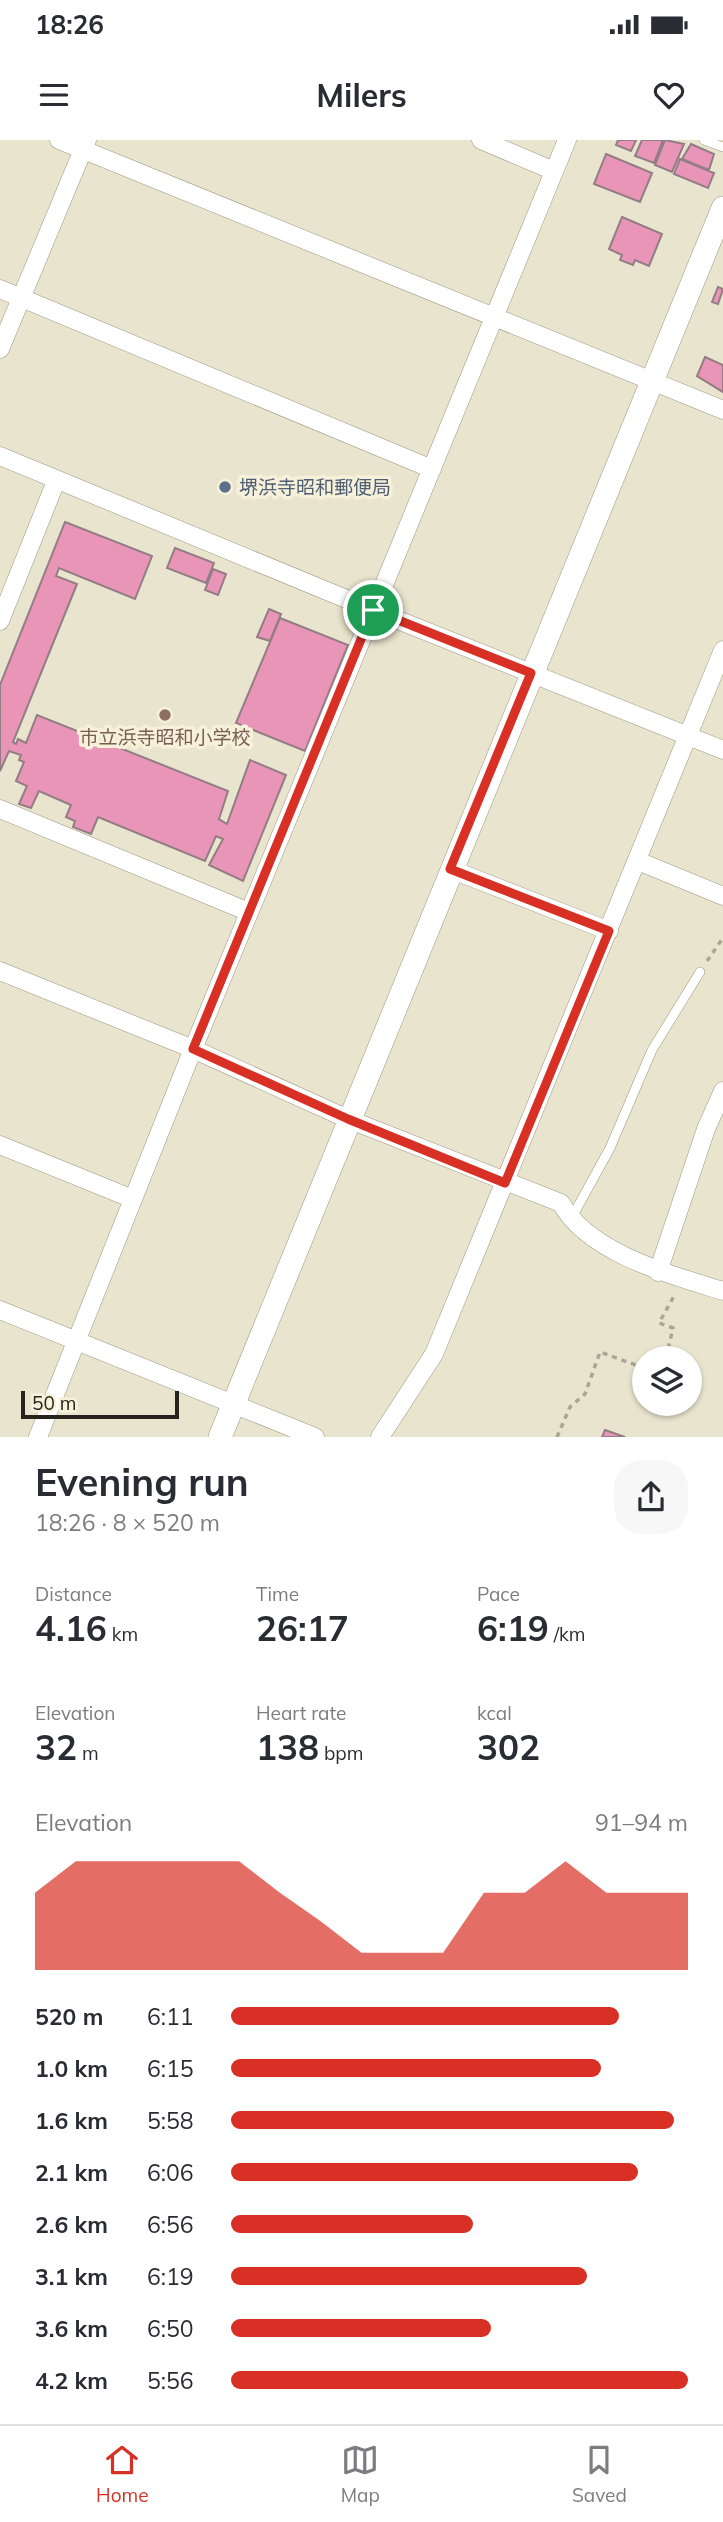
<!DOCTYPE html>
<meta charset="utf-8">
<style>
body{margin:0;font-family:Mulish,"Noto Sans JP",sans-serif;background:#f7f7f7;color:#2b2b33;height:100vh;display:flex;flex-direction:column;font-size:26px;white-space:nowrap}
*{box-sizing:border-box;margin:0}
p{font-size:23px;color:#7c7c81}
.icon{flex:none;width:38px;height:38px;fill:none;stroke:currentColor;stroke-width:2;stroke-linecap:round;stroke-linejoin:round}
.map{position:relative;height:1297px;overflow:hidden}
.side{display:flex;flex-direction:column;background:#fff;flex:1}
.side>*{flex:none}
.buttons{position:absolute;left:632px;top:1206px;display:grid;gap:14px}
.buttons a{display:grid;place-items:center;width:70px;height:70px;border-radius:50%;background:#fff;box-shadow:0 2px 5px #0004;font-size:35px}
.scale{position:absolute;left:21px;bottom:18px;width:158px;box-sizing:border-box;padding-left:7px;border:4px solid #25231b;border-top:0;font-size:19px;line-height:24px;white-space:nowrap;color:#25231b;-webkit-text-stroke:5px #f7f1da;paint-order:stroke}
.pin{position:absolute;display:grid;place-items:center;width:60px;height:60px;color:#fff;margin:-30px;border:4px solid #fff;border-radius:50%;box-shadow:0 2px 7px #0007}
.round{display:grid;place-items:center;flex:none;width:74px;height:74px;border-radius:28px;background:#f7f7f7}
.headline{display:flex;align-items:center;justify-content:space-between;height:119px;padding:0 35px}
h1{font-size:38px;font-weight:700;line-height:52px}
.stats{display:grid;grid-template-columns:repeat(3,1fr);gap:10px;height:119px;padding:7px 35px}
.stats div{display:grid;align-content:center}
.stats b{font-size:35px;font-weight:700}
.stats small{font-size:19px;font-weight:400}
.stats p{font-size:19px}
.chart{height:196px;padding:14px 35px}
.chart p{display:flex;justify-content:space-between}
.chart svg{width:100%;height:126px;margin-top:7px;fill:#d93025;opacity:.7}
ul{padding:0 35px;list-style:none;font-size:23px}
li{display:grid;grid-template-columns:112px 84px 1fr;align-items:center;height:52px}
li i{height:18px;border-radius:9px;background:#d93025}
.status{display:flex;justify-content:space-between;align-items:center;height:49px;padding:0 35px;background:#fff;direction:ltr}
.status svg{height:19px;fill:currentColor}
header{display:flex;justify-content:space-between;align-items:center;height:91px;padding:0 35px;background:#fff;font-size:32px;font-weight:700}
.tab-bar{display:flex;justify-content:space-around;align-items:center;height:98px;border-top:2px solid #e1e1e2;background:#fff;font-size:19px;color:#7c7c81}
.tab-bar a{display:grid;justify-items:center;gap:4px}
.tab-bar .active{color:#d93025}
.map>svg:first-child{display:block}
</style>
<div class="status"><b>18:26</b><svg viewBox="0 0 49 12"><path d="M0 12V9h3v3zM5 12V6h3v6zM10 12V3h3v9zM15 12V0h3v12zM26 1h20v11H26zM47 4h2v5h-2z"/></svg></div>
<header><svg class="icon" aria-label="menu" viewBox="0 0 24 24"><path d="M4 6h16M4 12h16M4 18h16"/></svg>Milers<svg class="icon" aria-label="heart" viewBox="0 0 24 24"><path d="M12 20l-8-8c-3-5 5-10 8-4 3-6 11-1 8 4z"/></svg></header>
<div class="map">
<svg width="723" height="1297" viewBox="0 0 723 1297">
<rect width="100%" height="100%" fill="#e9e4cd"/>
<path fill="#e995b8" stroke="#937d85" stroke-width="2" d="M618,0H636L631,11L616,5Z
M642,0H663L654,23L635,16Z
M665,0L684,4L672,32L655,25Z
M691,4L714,14L709,30L682,19Z
M606,14L652,33L640,62L594,44Z
M680,19L714,33L708,48L674,34Z
M622,77L662,94L649,126L635,120L633,125L620,120L622,115L609,109Z
M718,147L723,149L718,164L712,162Z
M705,217L723,225V252L697,236Z
M65,382L152,416L135,459L59,428L56,436L77,444L13,602L16,604L18,599L26,603L37,575L228,651L219,679L227,684L250,620L286,635L243,741L209,725L223,699L216,696L205,721L98,677L91,694L73,687L75,681L66,677L71,665L39,651L31,668L19,664L27,646L16,641L24,622L19,620L21,615L9,611L0,631V545Z
M175,408L214,423L206,443L167,428Z
M213,429L226,434L218,455L205,450Z
M269,469L281,474L270,501L257,497Z
M280,478L348,505L305,611L236,583Z
M605,1290L625,1297H602Z"/>
<g fill="none" stroke-linecap="round" stroke-linejoin="round">
<defs>
<path id="service" d="M704,0L723,7
M571,1079L610,1008L652,910L700,832"/>
<path id="minor" d="M59,0L723,270
M481,0L554,31
M0,149L432,329
M0,209L87,0
M0,316L373,470L723,610
M0,481L56,341
M0,669L249,772
M638,721L723,756
M450,729L609,791
M0,831L193,909L348,979L561,1063C588,1113 671,1135 723,1151
M0,1005L133,1059
M658,1132L706,989L723,951
M0,1170L315,1297
M38,1297L193,909L567,0
M380,1297L434,1214L723,510"/>
<path id="tertiary" d="M220,1297L723,68"/>
</defs>
<use href="#service" stroke="#9c9782" stroke-width="10"/>
<use href="#minor" stroke="#9c9782" stroke-width="19"/>
<use href="#tertiary" stroke="#9c9782" stroke-width="24"/>
<path stroke="#aaa694" stroke-width="3.5" stroke-dasharray="5 5" stroke-linecap="butt" d="M707,821L723,798
M666,1218L673,1188L659,1183L674,1156
M557,1297L570,1267L585,1254L600,1212L644,1228"/>
<use href="#service" stroke="#fff" stroke-width="9"/>
<use href="#minor" stroke="#fff" stroke-width="18"/>
<use href="#tertiary" stroke="#fff" stroke-width="23"/>
</g>
<g fill="none" stroke-linecap="round" stroke-linejoin="round">
<defs>
<path id="route" d="M373,470L531,533L450,729L609,791L505,1043L348,979L193,909Z"/>
</defs>
<use href="#route" stroke="#fff" stroke-width="14"/>
<use href="#route" stroke="#d93025" stroke-width="9"/>
</g>
<circle fill="#5c6f8a" stroke="#f7f1da" stroke-width="2.5" cx="225" cy="347" r="7"/>
<circle fill="#8d6e63" stroke="#f7f1da" stroke-width="2.5" cx="165" cy="575" r="7"/>
<g text-anchor="middle" dominant-baseline="central" stroke-width="7" stroke-linejoin="round" paint-order="stroke">
<g font-size="19" fill="#4e5e75" stroke="#f7f1da" text-anchor="start">
<text x="239" y="347">堺浜寺昭和郵便局</text>
</g>
<g font-size="19" fill="#785e54" stroke="#f7f1da">
<text x="165" y="597">市立浜寺昭和小学校</text>
</g>
</g>
</svg>
<div class="buttons">
<a><svg class="icon" aria-label="layers" viewBox="0 0 24 24"><path d="M12 4l9 5-9 5-9-5zM3 14l9 5 9-5"/></svg></a>
</div>
<div class="scale">50 m</div>
<div class="pin" style="left:373px;top:470px;background:#1e9e55"><svg class="icon" aria-label="arrive" viewBox="0 0 24 24"><path d="M6 21V4h12l-3 4 3 4H6"/></svg></div>
</div>
<section class="side">
<div class="headline"><div><h1>Evening run</h1><p>18:26 · 8 × 520 m</p></div><a class="round"><svg class="icon" aria-label="share" viewBox="0 0 24 24"><path d="M12 15V3M7 8l5-5 5 5M5 13v7h14v-7"/></svg></a></div>
<div class="stats">
<div><p>Distance</p><b>4.16<small> km</small></b></div>
<div><p>Time</p><b>26:17</b></div>
<div><p>Pace</p><b>6:19<small> /km</small></b></div>
</div>
<div class="stats">
<div><p>Elevation</p><b>32<small> m</small></b></div>
<div><p>Heart rate</p><b>138<small> bpm</small></b></div>
<div><p>kcal</p><b>302</b></div>
</div>
<div class="chart"><p><span>Elevation</span>91–94 m</p>
<svg viewBox="0 0 160 44" preserveAspectRatio="none"><path d="M0 44V17L10 6L20 6L30 6L40 6L50 6L60 17L70 27L80 38L90 38L100 38L110 17L120 17L130 6L140 17L150 17L160 17V44z"/></svg>
</div>
<ul>
<li><b>520 m</b>6:11<i style="width:85%"></i></li>
<li><b>1.0 km</b>6:15<i style="width:81%"></i></li>
<li><b>1.6 km</b>5:58<i style="width:97%"></i></li>
<li><b>2.1 km</b>6:06<i style="width:89%"></i></li>
<li><b>2.6 km</b>6:56<i style="width:53%"></i></li>
<li><b>3.1 km</b>6:19<i style="width:78%"></i></li>
<li><b>3.6 km</b>6:50<i style="width:57%"></i></li>
<li><b>4.2 km</b>5:56<i style="width:100%"></i></li>
</ul>
</section>
<nav class="tab-bar">
<a class="active"><svg class="icon" aria-label="home" viewBox="0 0 24 24"><path d="M3 11l9-7 9 7M6 9v11h12V9"/></svg>Home</a>
<a><svg class="icon" aria-label="map" viewBox="0 0 24 24"><path d="M3 6l6-2 6 2 6-2v14l-6 2-6-2-6 2zM9 4v14M15 6v14"/></svg>Map</a>
<a><svg class="icon" aria-label="saved" viewBox="0 0 24 24"><path d="M7 4h10v16l-5-4-5 4z"/></svg>Saved</a>
</nav>
